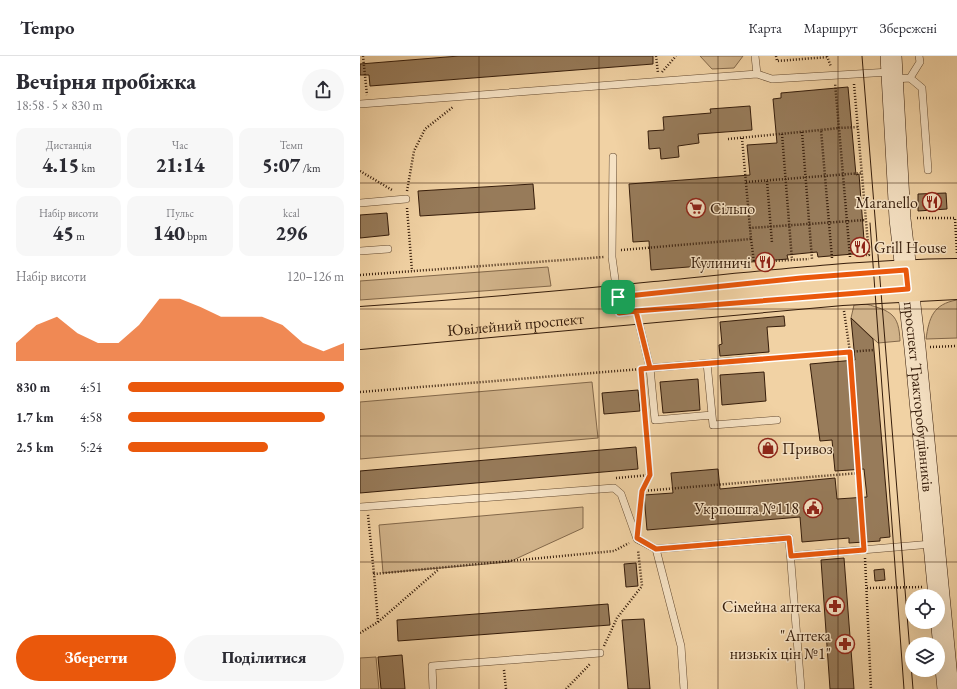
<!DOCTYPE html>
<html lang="uk">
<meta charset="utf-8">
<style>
body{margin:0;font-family:"EB Garamond",serif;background:#f7f7f7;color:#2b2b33;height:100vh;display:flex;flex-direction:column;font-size:15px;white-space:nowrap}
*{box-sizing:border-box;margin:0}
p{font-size:13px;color:#7c7c81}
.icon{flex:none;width:22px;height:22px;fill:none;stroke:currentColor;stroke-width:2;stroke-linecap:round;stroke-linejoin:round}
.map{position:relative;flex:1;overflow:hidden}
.panel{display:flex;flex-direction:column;background:#fff;width:360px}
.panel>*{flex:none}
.tools{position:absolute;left:545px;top:533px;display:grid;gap:8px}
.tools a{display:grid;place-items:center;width:40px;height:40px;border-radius:50%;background:#fff;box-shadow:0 4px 16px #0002;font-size:20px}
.pin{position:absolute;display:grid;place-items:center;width:34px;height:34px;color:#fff;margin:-17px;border-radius:8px;box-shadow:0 2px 6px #0006}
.round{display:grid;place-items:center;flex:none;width:42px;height:42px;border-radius:21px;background:#f7f7f7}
.head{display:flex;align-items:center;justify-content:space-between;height:68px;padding:0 16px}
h1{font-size:22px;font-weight:800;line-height:30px}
.figures{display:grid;grid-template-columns:repeat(3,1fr);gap:6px;height:68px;padding:4px 16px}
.figures div{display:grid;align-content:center;border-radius:10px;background:#f7f7f7;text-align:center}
.figures b{font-size:20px;font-weight:800}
.figures small{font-size:11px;font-weight:400}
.figures p{font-size:11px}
.chart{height:112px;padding:8px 16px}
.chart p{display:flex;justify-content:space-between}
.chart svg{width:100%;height:72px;margin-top:4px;fill:#ea580c;opacity:.7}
.primary-button{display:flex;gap:8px;margin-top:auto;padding:8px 16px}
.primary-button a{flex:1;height:46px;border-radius:24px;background:#ea580c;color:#fff;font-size:16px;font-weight:800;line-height:46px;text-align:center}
.primary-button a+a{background:#f7f7f7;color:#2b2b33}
ul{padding:0 16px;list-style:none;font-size:13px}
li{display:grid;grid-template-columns:64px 48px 1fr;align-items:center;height:30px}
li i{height:10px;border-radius:5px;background:#ea580c}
header{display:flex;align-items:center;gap:24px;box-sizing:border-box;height:56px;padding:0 20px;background:#fff;border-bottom:1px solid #e1e1e2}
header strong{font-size:19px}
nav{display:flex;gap:22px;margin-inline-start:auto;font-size:14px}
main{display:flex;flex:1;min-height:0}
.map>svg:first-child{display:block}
</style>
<header>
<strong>Tempo</strong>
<nav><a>Карта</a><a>Маршрут</a><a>Збережені</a></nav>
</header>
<main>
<section class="panel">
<div class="head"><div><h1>Вечірня пробіжка</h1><p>18:58 · 5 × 830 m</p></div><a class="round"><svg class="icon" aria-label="share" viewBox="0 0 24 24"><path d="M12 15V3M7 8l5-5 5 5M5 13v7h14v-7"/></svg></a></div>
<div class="figures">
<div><p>Дистанція</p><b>4.15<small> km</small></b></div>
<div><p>Час</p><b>21:14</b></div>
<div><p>Темп</p><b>5:07<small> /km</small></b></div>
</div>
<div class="figures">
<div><p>Набір висоти</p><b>45<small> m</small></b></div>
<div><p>Пульс</p><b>140<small> bpm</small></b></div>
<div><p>kcal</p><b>296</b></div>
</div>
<div class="chart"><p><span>Набір висоти</span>120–126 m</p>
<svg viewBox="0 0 160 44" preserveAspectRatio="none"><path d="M0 44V33L10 22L20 17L30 27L40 33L50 33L60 22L70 6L80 6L90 11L100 17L110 17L120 17L130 22L140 33L150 38L160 33V44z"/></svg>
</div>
<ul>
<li><b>830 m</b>4:51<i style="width:100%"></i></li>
<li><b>1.7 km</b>4:58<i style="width:91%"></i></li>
<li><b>2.5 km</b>5:24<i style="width:65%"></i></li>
</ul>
<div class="primary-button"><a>Зберегти</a><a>Поділитися</a></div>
</section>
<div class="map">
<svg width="597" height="633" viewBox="0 0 597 633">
<rect width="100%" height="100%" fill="#f1d2a4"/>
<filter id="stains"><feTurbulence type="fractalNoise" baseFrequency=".005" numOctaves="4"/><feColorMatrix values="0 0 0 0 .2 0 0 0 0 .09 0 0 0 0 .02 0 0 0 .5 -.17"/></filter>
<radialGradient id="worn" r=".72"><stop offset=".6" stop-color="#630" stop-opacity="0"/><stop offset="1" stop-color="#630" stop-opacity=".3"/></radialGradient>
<path fill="#d1b38a" stroke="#83684a" d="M340,0H383L374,12L352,13Z
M188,211L191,230L0,244V225Z
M597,244V282L566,283C569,262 573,248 597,244Z
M506,248C531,255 539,258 540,285L518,287L491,262L494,249Z
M232,326L238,382L0,403V346Z
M223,451V472L149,506L23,517L19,469Z
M16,601L19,633H0V602Z"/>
<path fill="#977b5a" stroke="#351c0a" d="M99,0H293V8L10,30L9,19H0V8Z
M488,31L496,119L499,118L505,197L458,201L457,196L427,199L428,203L291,214L289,185L273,186L269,128L390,119L387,89L417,87L413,43L421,42V37Z
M390,50L392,74L338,78L339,87L318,90L319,101L301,103L300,92L289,93L288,75L304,74L303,61L351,57L350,53Z
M173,128L175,153L60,160L58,135Z
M586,137L587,153L558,155V138Z
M27,157L29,179L0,182V159Z
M424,260L425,270L407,271L409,296L360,300L359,289L362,288L360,266Z
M491,262L513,283L530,481L520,482V485L489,487V482L442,486L440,461L287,474L284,439L313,437L311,417L358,413L360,433L475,422L477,443L507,441L504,413L475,415L472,384L460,385L450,308L495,304Z
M404,316L406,345L362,349L360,319Z
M338,323L340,354L303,357L300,326Z
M278,334L280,355L244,358L242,337Z
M276,391L278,413L0,437V415Z
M484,502L494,633H470L461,504Z
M276,507L278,530L266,531L264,508Z
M524,513L525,524L515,525L514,514Z
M248,548L250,569L38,585L37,564Z
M284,563L290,633H268L262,564Z
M42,599L45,633H21L18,601Z"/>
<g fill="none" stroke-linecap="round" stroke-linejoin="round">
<defs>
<path id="service" d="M395,0L397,18
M550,22L560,6L559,0
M534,23L550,22L562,32L568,114
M0,48L397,18L412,23L530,16
M253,101L252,201L257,238
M0,147L46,143
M0,195L28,193
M277,259L290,312L295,364L352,359
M347,307L353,369L417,364
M290,312L399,303
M0,451L254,432L261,438L277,483L296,493L429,482L441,633
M296,493L321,590L324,633
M431,500L572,488
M73,633L72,610L240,597"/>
<g id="secondary">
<path id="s1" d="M531,0L540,163L555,292L588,633"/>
</g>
<g id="primary">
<path d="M0,262C99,255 197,247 295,237C396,227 496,215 597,214"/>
<path id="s2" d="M0,282L482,238L597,232"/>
</g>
</defs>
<use href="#service" stroke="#644a30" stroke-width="8"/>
<use href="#secondary" stroke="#351c0a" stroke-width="22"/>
<use href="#primary" stroke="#351c0a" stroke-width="24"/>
<path stroke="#351c0a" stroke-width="2.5" stroke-dasharray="1 2" stroke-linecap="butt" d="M3,0L7,39
M296,0L298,17
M416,0L417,5L468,1
M467,0L471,11
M302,16L316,0
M494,28L509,199H506
M442,76L452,203
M422,78L432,204
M382,82L390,172
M368,83L461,74
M0,115L32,134
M407,125L412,187
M386,126L502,117
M47,135L54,95L65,73L93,51
M47,152L52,215
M557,162H595L597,198
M391,183L394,206L449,203
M261,194L391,183L390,172L506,164
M490,201L479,72L498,71
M472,202L461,74L479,72L475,27
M0,219L244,201
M484,255L490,296L504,485
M570,291L597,290
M407,302L514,294
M0,336L281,313
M256,422L290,419L286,367
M282,435L499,417
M8,459L14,518
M280,459L282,435L290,419
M505,502L511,633
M507,532L563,531
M18,566L79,513
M0,577L18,566L14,518L254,495L269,487
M244,590L257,562L282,530L278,494
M144,614L146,633
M206,633L230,608"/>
<use href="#service" stroke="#f6e2c4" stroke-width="7"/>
<use href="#secondary" stroke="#f6e2c4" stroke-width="21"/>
<use href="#primary" stroke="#f1d2a4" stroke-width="22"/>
<path stroke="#351c0a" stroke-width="1" d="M502,0L553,633
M510,167L544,633"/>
</g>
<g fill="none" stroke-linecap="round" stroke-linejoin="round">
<defs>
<path id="route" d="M258,241L259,257L276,255L290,312L281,313L290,419L282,435L277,482L296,493L429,482L431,500L504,494L490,296L290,312L276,255L548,233L546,214L441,222L258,241"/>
</defs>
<use href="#route" stroke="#fff" stroke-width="8"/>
<use href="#route" stroke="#ea580c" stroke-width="5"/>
</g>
<path fill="none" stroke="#351c0a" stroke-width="1" stroke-opacity="0.55" d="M119,0V633M239,0V633M358,0V633M478,0V633M0,127H597M0,253H597M0,380H597M0,506H597"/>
<defs>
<symbol id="restaurant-ring" viewBox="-11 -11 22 22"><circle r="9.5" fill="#f6e2c4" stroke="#8f2418" stroke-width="1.5"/><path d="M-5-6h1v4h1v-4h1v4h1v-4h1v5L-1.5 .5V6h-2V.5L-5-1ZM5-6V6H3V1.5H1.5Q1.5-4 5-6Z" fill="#8f2418"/></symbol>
<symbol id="supermarket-ring" viewBox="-11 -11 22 22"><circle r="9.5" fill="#f6e2c4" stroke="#8f2418" stroke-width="1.5"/><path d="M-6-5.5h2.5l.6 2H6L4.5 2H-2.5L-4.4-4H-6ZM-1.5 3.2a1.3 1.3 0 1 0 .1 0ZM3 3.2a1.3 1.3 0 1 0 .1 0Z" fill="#8f2418"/></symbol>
<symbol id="shop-ring" viewBox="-11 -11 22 22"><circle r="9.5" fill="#f6e2c4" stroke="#8f2418" stroke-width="1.5"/><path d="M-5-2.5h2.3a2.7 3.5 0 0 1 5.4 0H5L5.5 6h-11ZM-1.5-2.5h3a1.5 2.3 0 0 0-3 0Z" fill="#8f2418"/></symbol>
<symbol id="civic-ring" viewBox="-11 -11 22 22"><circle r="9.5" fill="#f6e2c4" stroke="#8f2418" stroke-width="1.5"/><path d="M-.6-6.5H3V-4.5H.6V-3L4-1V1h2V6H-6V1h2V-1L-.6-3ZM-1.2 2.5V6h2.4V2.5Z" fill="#8f2418"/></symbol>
<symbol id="pharmacy-ring" viewBox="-11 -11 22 22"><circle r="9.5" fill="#f6e2c4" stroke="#8f2418" stroke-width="1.5"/><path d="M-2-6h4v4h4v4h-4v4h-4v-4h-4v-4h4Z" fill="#8f2418"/></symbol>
</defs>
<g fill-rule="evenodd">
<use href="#restaurant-ring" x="561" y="135" width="22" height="22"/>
<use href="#supermarket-ring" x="325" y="141" width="22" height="22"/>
<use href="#restaurant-ring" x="489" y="180" width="22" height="22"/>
<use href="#restaurant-ring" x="394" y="195" width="22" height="22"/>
<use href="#shop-ring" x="397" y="381" width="22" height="22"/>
<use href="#civic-ring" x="442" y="441" width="22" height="22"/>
<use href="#pharmacy-ring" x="464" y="539" width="22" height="22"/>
<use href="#pharmacy-ring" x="474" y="577" width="22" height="22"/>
</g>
<g text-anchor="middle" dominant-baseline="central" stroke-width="3" stroke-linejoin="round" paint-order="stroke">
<g font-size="16" fill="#351c0a" stroke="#f6e2c4" text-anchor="end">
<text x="558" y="146">Maranello</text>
<text x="350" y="152" text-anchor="start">Сільпо</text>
<text x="514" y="191" text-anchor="start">Grill House</text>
<text x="391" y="206">Кулиничі</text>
<text x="422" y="392" text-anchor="start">Привоз</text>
<text x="439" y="452">Укрпошта №118</text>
<text x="461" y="550">Сімейна аптека</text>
<text x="471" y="579">"Аптека<tspan x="471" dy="18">низькіх цін №1"</tspan></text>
</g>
<g font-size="16" fill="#351c0a" stroke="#f6e2c4">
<text stroke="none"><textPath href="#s2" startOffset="156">Ювілейний проспект</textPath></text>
<text stroke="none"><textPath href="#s1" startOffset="342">проспект Тракторобудівників</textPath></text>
</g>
</g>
<rect width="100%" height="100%" filter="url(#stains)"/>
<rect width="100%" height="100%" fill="url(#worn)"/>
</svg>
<div class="tools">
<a><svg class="icon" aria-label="locate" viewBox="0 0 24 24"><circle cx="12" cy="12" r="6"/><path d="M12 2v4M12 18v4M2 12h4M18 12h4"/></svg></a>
<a><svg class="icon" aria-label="layers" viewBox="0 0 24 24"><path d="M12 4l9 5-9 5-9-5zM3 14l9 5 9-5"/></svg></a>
</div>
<div class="pin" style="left:258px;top:241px;background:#1e9e55"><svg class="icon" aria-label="arrive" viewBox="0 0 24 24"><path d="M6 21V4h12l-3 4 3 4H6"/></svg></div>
</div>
</main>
